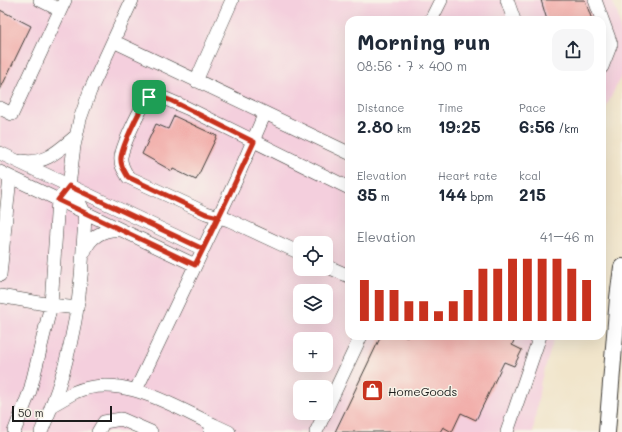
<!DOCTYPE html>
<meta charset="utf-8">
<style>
body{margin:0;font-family:Mali,sans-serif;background:#f6f6f7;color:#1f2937;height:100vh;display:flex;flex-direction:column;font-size:15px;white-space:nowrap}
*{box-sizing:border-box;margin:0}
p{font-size:13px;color:#747a83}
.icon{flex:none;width:22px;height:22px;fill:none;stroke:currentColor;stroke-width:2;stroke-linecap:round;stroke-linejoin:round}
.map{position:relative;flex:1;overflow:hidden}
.panel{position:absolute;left:345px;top:16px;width:261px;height:324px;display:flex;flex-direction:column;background:#fff;border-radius:12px;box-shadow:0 4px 16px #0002}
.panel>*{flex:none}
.buttons{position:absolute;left:293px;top:236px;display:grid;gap:8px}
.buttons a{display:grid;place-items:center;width:40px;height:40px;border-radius:8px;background:#fff;box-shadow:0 4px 16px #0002;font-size:20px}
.scale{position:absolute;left:12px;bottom:10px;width:100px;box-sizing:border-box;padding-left:4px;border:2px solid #1c1c1c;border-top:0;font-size:11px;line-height:14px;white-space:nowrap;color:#1c1c1c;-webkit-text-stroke:3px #f7f3e8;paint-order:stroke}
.pin{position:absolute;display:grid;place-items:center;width:34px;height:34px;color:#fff;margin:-17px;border-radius:8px;box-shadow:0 2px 6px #0006}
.round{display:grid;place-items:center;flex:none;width:42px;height:42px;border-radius:12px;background:#f6f6f7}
.overview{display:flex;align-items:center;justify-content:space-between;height:68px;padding:0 12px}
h1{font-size:22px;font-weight:700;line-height:30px}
.metrics{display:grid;grid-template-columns:repeat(3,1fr);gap:6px;height:68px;padding:4px 12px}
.metrics div{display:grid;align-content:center}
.metrics b{font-size:17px;font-weight:700}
.metrics small{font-size:11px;font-weight:400}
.metrics p{font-size:11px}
.chart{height:112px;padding:8px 12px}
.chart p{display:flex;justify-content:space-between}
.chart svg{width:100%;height:72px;margin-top:4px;stroke:#c8321e;stroke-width:6}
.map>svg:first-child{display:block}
</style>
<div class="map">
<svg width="622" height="432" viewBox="0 0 622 432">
<rect width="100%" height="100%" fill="#f7f3e8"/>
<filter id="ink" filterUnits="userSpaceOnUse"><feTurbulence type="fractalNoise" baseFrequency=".025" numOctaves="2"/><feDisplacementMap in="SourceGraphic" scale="8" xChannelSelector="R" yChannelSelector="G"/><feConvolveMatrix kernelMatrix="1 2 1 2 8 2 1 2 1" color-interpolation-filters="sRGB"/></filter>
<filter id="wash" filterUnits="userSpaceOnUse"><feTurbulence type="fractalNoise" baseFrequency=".012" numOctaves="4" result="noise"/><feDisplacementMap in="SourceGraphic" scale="16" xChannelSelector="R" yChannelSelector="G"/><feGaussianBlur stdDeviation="0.9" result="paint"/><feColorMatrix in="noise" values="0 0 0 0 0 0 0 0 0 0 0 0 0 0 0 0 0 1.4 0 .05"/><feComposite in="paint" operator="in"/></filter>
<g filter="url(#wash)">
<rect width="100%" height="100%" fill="#f1e5cb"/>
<path fill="#f4cfdd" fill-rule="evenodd" d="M0,0H612L618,15L622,38V74L602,116V20H349V336H555L541,380L533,432H0ZM300,243H326V269H300ZM300,291H326V317H300ZM300,339H326V365H300ZM300,387H326V413H300Z"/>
<g id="blocks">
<path fill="#f2afab" d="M541,0H585L592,20H547Z
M0,10L31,26L0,90Z
M174,116L217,136L196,180L173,169L172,171L142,154L156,124L168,129Z
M381,336H516L512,345L522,350L514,366L504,362L476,420L461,413L452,432L443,427L440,432H335Z"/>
</g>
</g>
<g filter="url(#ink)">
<use href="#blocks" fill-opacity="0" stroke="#3c3a36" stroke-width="1"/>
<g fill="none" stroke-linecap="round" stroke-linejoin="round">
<defs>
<path id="minor" d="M40,0L60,10
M507,0L514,20
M595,0L611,44L602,67
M431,20L441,0
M113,41L265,113L236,180L136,390
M196,81L232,0
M0,108L12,114L65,0
M265,113L349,153
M0,153L203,249
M22,161C45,165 59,150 76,136
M0,172L195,265
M84,253C89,237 104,228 121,230
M300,253L229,220L206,213L128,177C124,170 120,165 121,157C123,144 141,106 149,97L159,96L187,108L349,188
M326,266L349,276
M0,275L10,177
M0,296L51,305L77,308
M54,404C61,400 68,396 75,392C122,372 172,406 214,425L210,432
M326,410L361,336
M214,425L229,432
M14,432L30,391L51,305L58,200L69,186L74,146L80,119L90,91L132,0
M41,432C67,374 80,313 83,249C83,238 86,224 84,213C82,204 73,194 69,186
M98,432L104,422L121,419L151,432
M316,432L325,413
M507,432L540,336"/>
<path id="major" d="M607,432L618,298L622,267"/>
</defs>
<use href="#minor" stroke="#3c3a36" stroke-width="14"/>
<use href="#major" stroke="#3c3a36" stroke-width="18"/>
<use href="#minor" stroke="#fff" stroke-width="13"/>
<use href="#major" stroke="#fff" stroke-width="16"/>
</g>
</g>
<g fill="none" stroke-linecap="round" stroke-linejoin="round" filter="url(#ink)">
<defs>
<path id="route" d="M149,97C141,106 123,144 121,157C120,165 124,170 128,177L206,214L218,217L203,249L69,186L58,200L195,265C216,224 235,183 254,142L172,101L159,96L149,97"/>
</defs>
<use href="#route" stroke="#fff" stroke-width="8"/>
<use href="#route" stroke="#c8321e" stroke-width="5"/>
</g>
<defs>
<symbol id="shop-square" viewBox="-11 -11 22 22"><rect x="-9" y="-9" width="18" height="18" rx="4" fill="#c8321e" stroke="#f7f3e8"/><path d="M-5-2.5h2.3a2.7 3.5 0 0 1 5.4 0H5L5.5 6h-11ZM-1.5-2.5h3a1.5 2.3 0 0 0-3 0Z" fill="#fff"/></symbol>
</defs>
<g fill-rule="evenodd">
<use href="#shop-square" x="360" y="378" width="25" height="25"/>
</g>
<g text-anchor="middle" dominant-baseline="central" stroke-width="3" stroke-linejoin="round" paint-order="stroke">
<g font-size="12" fill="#1c1c1c" stroke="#f7f3e8" text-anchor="start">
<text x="388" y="391">HomeGoods</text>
</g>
</g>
</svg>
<div class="buttons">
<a><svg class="icon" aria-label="locate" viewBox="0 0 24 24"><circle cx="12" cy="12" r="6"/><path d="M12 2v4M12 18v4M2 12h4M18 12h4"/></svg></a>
<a><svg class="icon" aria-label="layers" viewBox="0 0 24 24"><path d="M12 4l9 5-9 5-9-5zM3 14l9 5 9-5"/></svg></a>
<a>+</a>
<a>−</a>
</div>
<div class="scale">50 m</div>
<div class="pin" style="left:149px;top:97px;background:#1e9e55"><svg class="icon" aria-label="arrive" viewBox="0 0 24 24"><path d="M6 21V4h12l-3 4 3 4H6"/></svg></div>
<section class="panel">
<div class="overview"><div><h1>Morning run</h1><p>08:56 · 7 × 400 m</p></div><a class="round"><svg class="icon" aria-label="share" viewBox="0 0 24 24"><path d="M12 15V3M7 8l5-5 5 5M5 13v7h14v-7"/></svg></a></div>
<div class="metrics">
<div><p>Distance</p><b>2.80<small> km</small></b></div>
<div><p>Time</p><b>19:25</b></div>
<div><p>Pace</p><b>6:56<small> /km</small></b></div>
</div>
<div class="metrics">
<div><p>Elevation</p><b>35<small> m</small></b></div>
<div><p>Heart rate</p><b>144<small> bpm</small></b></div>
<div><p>kcal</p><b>215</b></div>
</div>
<div class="chart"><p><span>Elevation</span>41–46 m</p>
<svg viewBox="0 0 160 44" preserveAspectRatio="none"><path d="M5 44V19M15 44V25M25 44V25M35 44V32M45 44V32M55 44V38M65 44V32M75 44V25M85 44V12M95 44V12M105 44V6M115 44V6M125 44V6M135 44V6M145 44V12M155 44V19"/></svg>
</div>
</section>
</div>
